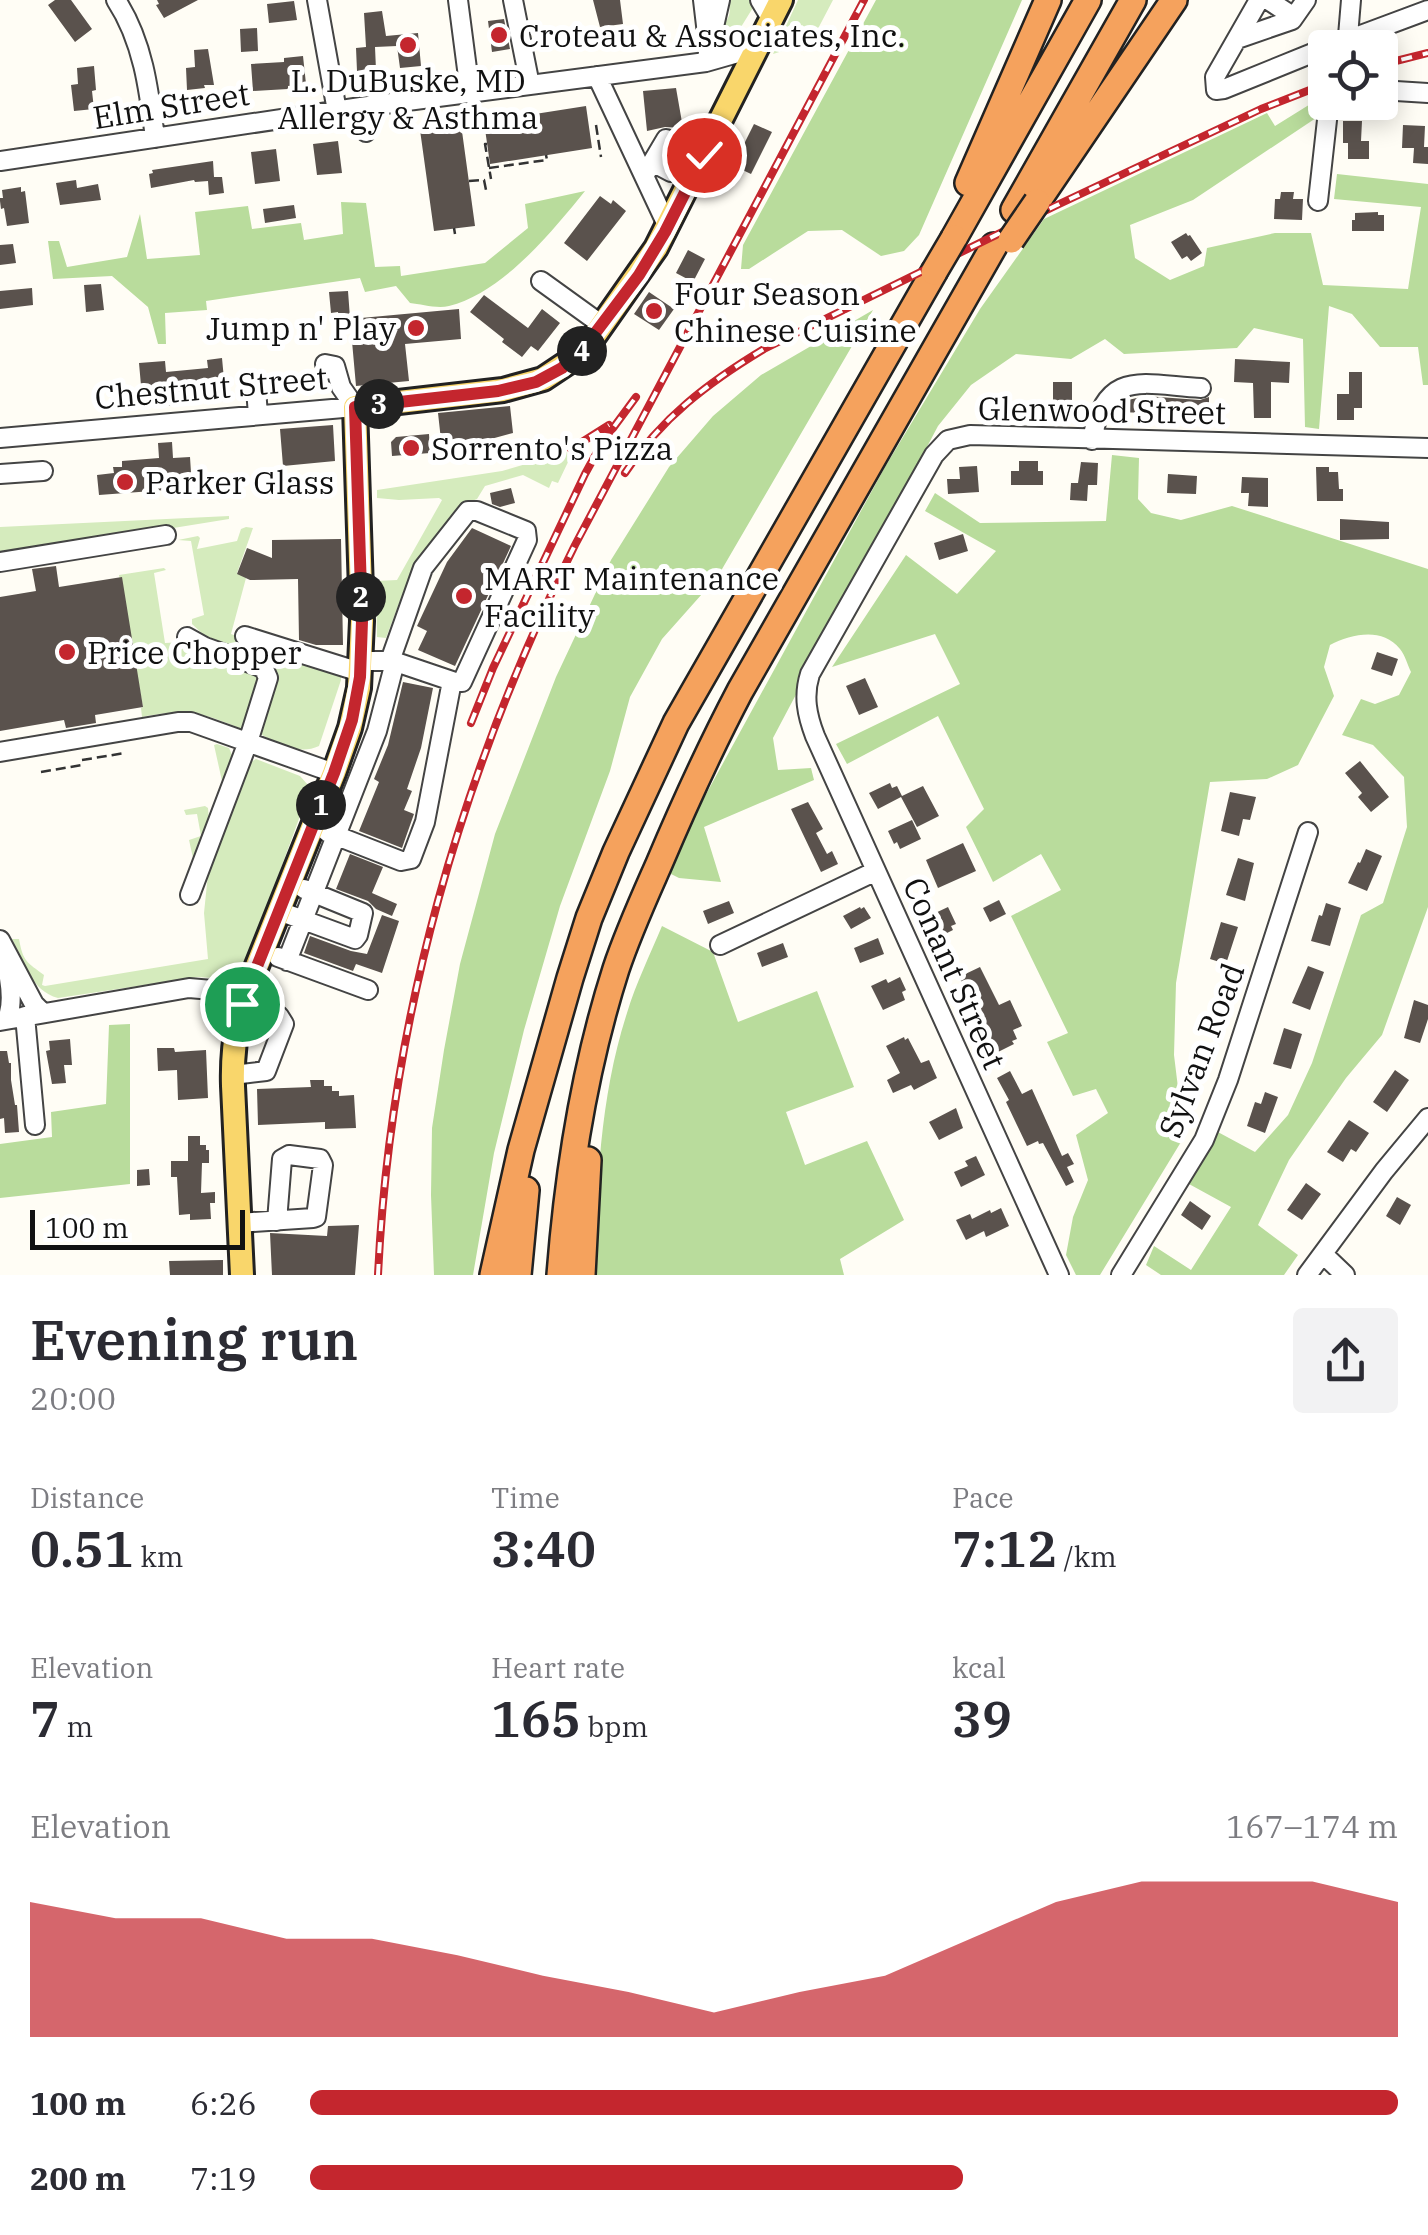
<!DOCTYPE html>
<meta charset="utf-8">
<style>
body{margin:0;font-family:"IBM Plex Serif",serif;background:#f2f2f3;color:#2b2b33;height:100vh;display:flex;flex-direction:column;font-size:38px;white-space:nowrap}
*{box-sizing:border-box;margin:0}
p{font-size:32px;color:#7c7c81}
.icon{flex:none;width:55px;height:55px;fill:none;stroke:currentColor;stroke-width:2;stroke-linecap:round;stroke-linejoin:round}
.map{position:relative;height:1275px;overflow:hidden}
.side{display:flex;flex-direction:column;background:#fff;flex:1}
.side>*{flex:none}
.buttons{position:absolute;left:1308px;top:30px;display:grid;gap:20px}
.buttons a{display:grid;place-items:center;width:90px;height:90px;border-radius:10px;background:#fff;box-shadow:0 5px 25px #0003;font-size:50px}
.scale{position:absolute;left:30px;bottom:25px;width:215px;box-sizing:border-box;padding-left:10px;border:5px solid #111;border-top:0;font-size:28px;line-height:35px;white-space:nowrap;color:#111;-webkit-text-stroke:8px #fff;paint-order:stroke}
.pin{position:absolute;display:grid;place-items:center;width:85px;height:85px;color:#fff;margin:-42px;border:5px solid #fff;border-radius:50%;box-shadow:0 2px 10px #0007}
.km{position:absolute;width:50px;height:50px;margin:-25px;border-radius:50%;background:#222;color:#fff;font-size:28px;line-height:50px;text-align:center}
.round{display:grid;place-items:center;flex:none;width:105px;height:105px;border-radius:10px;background:#f2f2f3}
.head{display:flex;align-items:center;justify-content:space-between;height:170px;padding:0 30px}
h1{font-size:55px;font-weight:600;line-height:75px}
.stats{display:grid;grid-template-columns:repeat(3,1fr);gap:15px;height:170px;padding:10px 30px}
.stats div{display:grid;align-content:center}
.stats b{font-size:50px;font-weight:600}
.stats small{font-size:28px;font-weight:400}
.stats p{font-size:28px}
.chart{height:280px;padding:20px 30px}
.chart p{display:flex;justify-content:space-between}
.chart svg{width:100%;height:180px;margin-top:10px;fill:#c4262e;opacity:.7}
ul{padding:0 30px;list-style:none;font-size:32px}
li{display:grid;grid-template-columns:160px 120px 1fr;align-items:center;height:75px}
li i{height:25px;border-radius:12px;background:#c4262e}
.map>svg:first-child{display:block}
</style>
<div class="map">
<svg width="1428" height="1275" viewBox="0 0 1428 1275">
<rect width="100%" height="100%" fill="#fffdf5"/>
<path fill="#d5ebbd" d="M730,0H751L754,6L741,27L718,40C720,31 724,26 728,18C731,12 729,6 730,0Z
M798,0H833L811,42L773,54Z
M567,452L569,460L558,483L552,481L549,488L523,475L485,486L477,499L461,505L423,554L404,590L386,638L377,637L376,581L397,580L442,500L439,498L399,500L377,498V490L502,471Z
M229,516V519L0,556V527Z
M246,527L253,528L237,573L246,578L231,634L341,675V680L319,746C300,755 281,745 262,735L261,730L278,680L275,668L269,663L208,639L192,624V619L204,615L191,541L178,540L198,536L200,538L197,549L237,541L241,529Z
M164,568L166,570L154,573L165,643L182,642L208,658L260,676L261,681L242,729C199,712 189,708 142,717L141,708L143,707L119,575Z
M217,744L229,748L232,755L222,781L214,745Z
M256,759L300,776L308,785L305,787L307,797L248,958L238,973L228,979L198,977L58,998C31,991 24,961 12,939H19C23,962 27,962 44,975L42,985L45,986L208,959L204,913L208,874L234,799L239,797C237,786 245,764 256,759Z
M205,806L208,808L209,820L193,858L189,840L201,836L197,814L186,815L184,810Z"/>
<path fill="#b9dc9c" d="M876,0H1022L919,235L904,251L881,256L842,230L808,231L749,269H741L743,245Z
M1312,103L1322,114L1193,200L1130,225L1135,258L1170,280L1204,266L1207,248L1275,233H1311L1323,285L1408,289L1421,207L1334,199L1337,174L1428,184V385H1423L1418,347H1380L1352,314L1329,306L1319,429L1305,427L1303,339L1254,328L1237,348L1124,354L1105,339L1071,359L1016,354L971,385L938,426L773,738L778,770L811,768L814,780L704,827L721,882L679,878L669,873L704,798L885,467L980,309L1044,219L1267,113L1275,126Z
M585,191C551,233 503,292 449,306C437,309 421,304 410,303L396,286L365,292L360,278L206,301L207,310L165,313L166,344H158L148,307L112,276L53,279L48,241H59L67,267L127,257L140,214L147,259L200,255L195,212L248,206L252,229L301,223L304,240L343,234L341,202L366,203L375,267L400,266L401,276L485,263L528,228L525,204Z
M873,310L718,576L662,639L630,697L610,771L560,906L524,1030L494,1153L473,1275H434L431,1195L432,1128L444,1050L460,964L495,834L556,677L611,560L669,467L713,416L761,375Z
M1112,455L1139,458L1138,499L1151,513L1181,520L1232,506L1428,569V907L1382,1035L1346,1078L1289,1160L1258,1225L1298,1255L1284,1275H1161L1146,1265L1154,1246L1191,1270L1231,1207L1189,1184L1216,1131L1255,1152L1288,1115L1312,1063L1361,915L1383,903L1407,827L1404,777L1373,745L1342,735L1361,699L1375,704L1399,695L1411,672C1408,666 1405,655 1400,649C1382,627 1352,634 1330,645L1324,667L1334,696L1298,765L1267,779L1210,782L1176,983L1174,1055L1184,1137L1100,1275H1076L1066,1255L1073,1217L1088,1180L1076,1135L1108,1113L1096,1089L1073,1096L1047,1042L1068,1033L1011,916L1061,890L1041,854L993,882L966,827L984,809L938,716L847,764L836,744L960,684L935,634L832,667L906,555L957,594L996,551L925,511L935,493L980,523L1106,521Z
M662,926L713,952L738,1022L817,991L854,1087L786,1112L805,1165L867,1141L904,1220L840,1259L844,1275H595C596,1189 600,1096 627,1013C636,983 650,955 662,926Z
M130,1024V1184L0,1198V1144L52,1137L51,1112L106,1104L109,1025Z"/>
<path fill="#5a524d" d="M55,0H71L92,29L75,42L48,5Z
M157,0H198L164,18L156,5L159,4Z
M593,0H620L623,24L600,27Z
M294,1L297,20L269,23L267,4Z
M382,11L386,36L418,33L421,66L400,68L397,46L375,47L376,70L357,71L356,48L366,47L364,13Z
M504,19L510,49L492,52L488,21Z
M257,28L258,51L241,52L240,29Z
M208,49L214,85H204L205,88L187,90L186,68L195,67L194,50Z
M303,56L306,84L288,86V89L253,91L251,64L284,62V58Z
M94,66L96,90L92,91L94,109L74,111L71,85L78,84L77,68Z
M676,88L683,128L665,127L647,131L643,91Z
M586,106L592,148L490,164L484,122Z
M1343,121H1362L1361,141H1369V159H1348V143H1343Z
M461,124L475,226L434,231L420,130Z
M754,124L772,132L751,174L730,164L738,149L741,150Z
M1403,125L1425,126L1424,147H1428V164L1413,163L1414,148H1402Z
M338,141L342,173L317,175L313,144Z
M276,149L280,181L255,184L251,152Z
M213,161L214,177H222L224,193L209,195L208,181L195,182L194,180L151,188L149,174L153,173L152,170Z
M76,180L77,188L98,184L101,200L60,205L56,183Z
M21,187V192L25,191L29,223L7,226L4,208L1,209L0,201V198H3L2,190Z
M1281,192H1294L1293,199H1303L1302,220L1274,219L1275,199H1280Z
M600,196L611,204L613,200L626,211L587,261L564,243Z
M294,205L296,218L265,223L263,209Z
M1378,212V215H1384V231H1352V220H1355V213Z
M1186,233L1188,236L1190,235L1202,253L1191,261L1187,256L1182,259L1171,242Z
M13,244L16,263L0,265V245Z
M688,250L705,259L693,282L676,273Z
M101,284L104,310L86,312L84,285Z
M32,288L33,305L0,309V291Z
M348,291L350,318L339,319L338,312L331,313L329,292Z
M649,292L674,309L659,330L634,314Z
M484,295L528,328L542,309L560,323L538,351L531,346L522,357L502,342L504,339L470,312Z
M459,309L461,339L405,344L409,381L356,386L350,319Z
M222,358L226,401L143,408L139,363L165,361L166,372L208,368L207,360Z
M1235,359L1290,362L1289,383L1271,382V418H1254L1253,383L1234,382Z
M1349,372H1362V408H1354V420H1337V394H1349Z
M1053,382H1072V414H1053Z
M1145,396L1200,400L1209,397V415L1117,412V408L1124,401Z
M510,406L513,433L458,448L457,439L441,440L438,413Z
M333,425L335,461L283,466L280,429Z
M429,434L430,453L392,456L391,442L396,437Z
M172,442L173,458L190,457L192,488L99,495L97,475L114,473L113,467H122V461L159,458L158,443Z
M1019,461H1038V471H1043V485H1011V471H1019Z
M1081,462L1098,463L1097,485H1088L1087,501L1070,500L1071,483H1078Z
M977,466L979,492L948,494L947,479H960L959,467Z
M1316,467H1329V472H1338L1339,489H1343V501H1317Z
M1168,474L1197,476L1196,494L1167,493Z
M1242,477L1268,478V507L1248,506L1249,493H1241Z
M511,488L515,503L500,507L492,504L490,493Z
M1340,519L1389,522V539L1340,540Z
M472,528L511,546L455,666L418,650L427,631L417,626L447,562Z
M963,534L968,551L939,560L934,543Z
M341,539L343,645H316L299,640L298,579L250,580L237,574L247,548L272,558V540Z
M56,566L59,587L122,577L143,707L95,715L96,723L66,728L64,720L0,731V597L36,591L32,569Z
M1377,652L1398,659L1392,676L1371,669Z
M865,678L878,707L859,715L846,686Z
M403,682L433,688L421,748L407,789L412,791L404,810L414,814L402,848L359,831L379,782L374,779L388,745Z
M1360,761L1389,797L1371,812L1358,797L1362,793L1345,773Z
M890,783L892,788L897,786L902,796L923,786L939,816L917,827L901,797L878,809L869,793Z
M1230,792L1256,797L1250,820L1243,819L1239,836L1221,831Z
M808,802L823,829L816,833L827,854L832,851L838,864L821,872L791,809Z
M912,820L921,839L900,849L897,842L894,844L888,831Z
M963,843L976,871L938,888L926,860Z
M1366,849L1382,856L1367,891L1348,883L1358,862L1360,863Z
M350,854L383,867L372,893L397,904L392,916L376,909L368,901L336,889Z
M1238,858L1254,863L1245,901L1226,895Z
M999,900L1006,914L990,922L983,908Z
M729,901L734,913L708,924L703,911Z
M1326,903L1341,908L1330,946L1311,941L1319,915L1322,916Z
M860,907L861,909L864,907L871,918L851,929L843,916Z
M948,907L956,924L951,926L953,930L941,936L931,915Z
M382,915L399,921L382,973L356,964L353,971L304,953L310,936L351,951L367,954Z
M1221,922L1238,927L1226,964L1210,959Z
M878,938L884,954L860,963L854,948Z
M783,943L788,957L762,967L757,953Z
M1308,966L1324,972L1310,1010L1292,1003Z
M980,967L999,1005L1010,1000L1022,1026L1013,1030L1017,1039L1012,1041L1014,1044L992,1055L984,1039L986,1038L975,1009L959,977Z
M900,977L906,990L902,992L905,1000L883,1010L871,986L886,979L888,983Z
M1414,1000L1428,1005V1019L1420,1043L1404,1038Z
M1284,1028L1302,1034L1291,1069L1273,1064Z
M904,1037L905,1040L908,1038L921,1063L929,1060L937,1078L914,1090L911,1085L893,1093L887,1080L900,1073L886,1046Z
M70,1039L72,1065H64L66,1083L52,1084L46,1051L50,1050L49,1041Z
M157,1048H174L175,1052L206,1050L208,1098L178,1100L177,1070L158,1071Z
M0,1051H7L9,1063H11V1080L15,1105H17L19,1132L5,1133L4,1118L0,1119Z
M1395,1070L1409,1080L1387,1112L1373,1102Z
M1010,1071L1022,1094L1032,1089L1062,1156L1068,1153L1074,1164L1067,1167L1074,1182L1066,1186L1043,1143L1039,1144L1038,1141L1027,1146L1006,1102L1009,1100L997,1078Z
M310,1080H324V1086H332V1091H339V1096L354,1095L356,1128L325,1129V1122L258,1125L257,1089L311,1087Z
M1265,1092L1278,1097L1265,1133L1247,1126L1255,1102L1261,1104Z
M956,1108L963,1128L939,1140L929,1122Z
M1349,1120L1369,1133L1356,1152L1351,1149L1343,1162L1327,1152Z
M188,1136H200V1145H206V1150H209V1163H202L201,1193L215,1192V1203H210L211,1219L190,1220V1214L179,1215L177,1177H171V1161H188Z
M976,1156L985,1175L961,1187L954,1172L968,1166L965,1161Z
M149,1169L150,1185L137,1186V1170Z
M1306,1183L1321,1194L1302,1220L1287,1210Z
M1397,1197L1411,1205L1400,1225L1386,1216Z
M1190,1201L1211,1216L1202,1230L1181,1215Z
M1001,1208L1009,1226L986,1237L984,1231L966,1240L956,1220L970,1214L972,1219L990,1210L991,1213Z
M359,1225L355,1275H272L270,1233L327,1236L328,1226Z
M223,1260V1275H170L169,1261Z"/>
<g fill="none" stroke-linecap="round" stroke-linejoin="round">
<defs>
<path id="minor" d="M116,0C143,41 149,90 155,138
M317,0L337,111
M458,0L470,92
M513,0L530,85
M703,0L707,34
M760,0L772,20
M1259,0L1215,77L1216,90L1224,89L1325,48
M1268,0L1294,17
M1237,39L1292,20L1306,0
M1326,48L1428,10
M1347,48L1351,0
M706,62L720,0
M597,76L668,227
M1380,90L1428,93
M363,107L366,132
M0,161L361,107L706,62L734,54L763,38
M652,162L671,172L685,145
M644,176L666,139L685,145L704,155
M1318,201L1329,102
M541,281L602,325
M256,389L258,415
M0,438L355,407L341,387L335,366L325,364
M1092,440C1105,367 1144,385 1201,388
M0,474L43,471
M0,562L166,535
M245,636L360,672
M187,637L205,647L258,666L264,669L268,678L248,742L190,895
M361,661H393L455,682H462L527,540L526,531L477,511H468L423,568L390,661
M0,752L178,722H191L334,773
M327,832L401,861L411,859L425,822L452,681
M279,911L355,939L358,935L363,913L304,889
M0,940L34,1004L43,1013
M720,945L876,871
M278,957L368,990
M287,961L377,731L395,662
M6,963C10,980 14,1003 7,1019
M25,1016L35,1125
M0,1021L189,988L212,990L244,998
M233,1075L266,1071L284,1024L279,1016L242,1004
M239,1223L313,1218L316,1217L323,1165L320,1159L289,1155L282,1159L277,1221
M1323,1254L1345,1275
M1059,1275L815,736C807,715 803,696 810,674L934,455L948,440L970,435L1428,448
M1121,1275L1204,1140L1228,1080L1308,832
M1307,1275L1384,1171L1428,1118"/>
<path id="major" d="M242,1275L233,1086C232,1055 235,1028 244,998L334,773L350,728L359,688L362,621L355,407L503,390L543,379L573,359L595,335L656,248L781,0"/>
<path id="highway" d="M968,183L1048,0
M1037,202L1174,0
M1014,210L1133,0
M954,238L1088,0
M493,1275L521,1150L570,978L589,918L616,852L676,723L934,272
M518,1275L526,1190
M560,1275C568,1171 584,1069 616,969C628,933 644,898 659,864C684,805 710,748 740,691L994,246
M582,1275L588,1160"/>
</defs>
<use href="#minor" stroke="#444" stroke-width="22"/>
<use href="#major" stroke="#222" stroke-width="28"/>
<use href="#highway" stroke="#222" stroke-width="30"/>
<path stroke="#333" stroke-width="2.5" stroke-dasharray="10 5" stroke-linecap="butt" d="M438,113L440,127
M596,125L601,157
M487,144H485L491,179
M489,168L547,160L546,155
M469,181L484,180L486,190
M454,228L455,234
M82,760L125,753
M41,772L82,765"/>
<use href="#minor" stroke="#fff" stroke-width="18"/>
<use href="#major" stroke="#f9d66b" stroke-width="22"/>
<use href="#highway" stroke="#f5a25d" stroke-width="25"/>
<defs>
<path id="rail" d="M1380,65L1428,53
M571,449L609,425
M625,473C661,418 709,382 764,349L1055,206L1261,109L1325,84
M471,723L493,668L585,474L602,443L636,397
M378,1275C390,1020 461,773 575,545L864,0"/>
</defs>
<use href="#rail" stroke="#c4262e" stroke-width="8"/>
<use href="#rail" stroke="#fff" stroke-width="4" stroke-dasharray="11" stroke-linecap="butt"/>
<defs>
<path id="highway-bridge" d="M1011,240L1037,202
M934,272L954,238"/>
</defs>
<use href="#highway-bridge" stroke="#222" stroke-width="30" stroke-linecap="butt"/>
<use href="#highway-bridge" stroke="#f5a25d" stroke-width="25"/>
</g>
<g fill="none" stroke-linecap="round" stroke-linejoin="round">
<defs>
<path id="route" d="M242,1004L334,773L352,720L360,677L362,621L355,407L498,391L536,382L562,368L584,348L639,275L665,232L704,155"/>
</defs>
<use href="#route" stroke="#fff" stroke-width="20"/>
<use href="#route" stroke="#c4262e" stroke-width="12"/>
</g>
<g fill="#c4262e" stroke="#fff" stroke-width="4">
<circle cx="499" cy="35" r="10"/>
<circle cx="408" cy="45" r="10"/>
<circle cx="654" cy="311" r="10"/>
<circle cx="416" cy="328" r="10"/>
<circle cx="411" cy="448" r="10"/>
<circle cx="125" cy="482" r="10"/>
<circle cx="464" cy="596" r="10"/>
<circle cx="67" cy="652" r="10"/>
</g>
<g text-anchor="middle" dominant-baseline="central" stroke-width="10" stroke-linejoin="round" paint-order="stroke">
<g font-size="32" fill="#111" stroke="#fff" text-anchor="start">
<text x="519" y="35">Croteau &amp; Associates, Inc.</text>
<text x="408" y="80" text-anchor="middle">L. DuBuske, MD<tspan x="408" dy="37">Allergy &amp; Asthma</tspan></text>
<text x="674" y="293">Four Season<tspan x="674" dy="37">Chinese Cuisine</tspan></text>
<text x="396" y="328" text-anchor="end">Jump n' Play</text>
<text x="431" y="448">Sorrento's Pizza</text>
<text x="145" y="482">Parker Glass</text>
<text x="484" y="578">MART Maintenance<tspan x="484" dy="37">Facility</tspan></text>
<text x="87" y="652">Price Chopper</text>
</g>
<g font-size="32" fill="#111" stroke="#fff">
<text transform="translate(171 105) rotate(-9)">Elm Street</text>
<text transform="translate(211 387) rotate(-5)">Chestnut Street</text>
<text transform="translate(1102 410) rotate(1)">Glenwood Street</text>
<text transform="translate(955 973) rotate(66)">Conant Street</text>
<text transform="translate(1201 1050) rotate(-69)">Sylvan Road</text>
</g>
</g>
</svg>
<div class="buttons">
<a><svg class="icon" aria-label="locate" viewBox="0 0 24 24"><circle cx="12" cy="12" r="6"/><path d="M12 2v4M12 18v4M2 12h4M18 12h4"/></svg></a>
</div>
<div class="scale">100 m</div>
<div class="pin" style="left:242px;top:1004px;background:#1e9e55"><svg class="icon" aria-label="arrive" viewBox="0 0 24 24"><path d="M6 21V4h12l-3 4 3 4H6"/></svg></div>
<div class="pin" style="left:704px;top:155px;background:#d93025"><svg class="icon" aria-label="check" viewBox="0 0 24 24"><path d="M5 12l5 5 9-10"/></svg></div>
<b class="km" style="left:321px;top:805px">1</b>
<b class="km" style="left:361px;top:597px">2</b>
<b class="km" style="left:379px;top:404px">3</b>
<b class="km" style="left:582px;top:351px">4</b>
</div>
<section class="side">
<div class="head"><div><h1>Evening run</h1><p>20:00</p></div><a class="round"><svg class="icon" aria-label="share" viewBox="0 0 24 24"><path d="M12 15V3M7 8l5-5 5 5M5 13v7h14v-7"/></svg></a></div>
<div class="stats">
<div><p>Distance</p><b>0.51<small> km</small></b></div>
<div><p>Time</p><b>3:40</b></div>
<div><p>Pace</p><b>7:12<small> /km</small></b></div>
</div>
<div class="stats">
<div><p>Elevation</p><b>7<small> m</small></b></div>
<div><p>Heart rate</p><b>165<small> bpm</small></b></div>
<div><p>kcal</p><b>39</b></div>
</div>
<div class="chart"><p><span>Elevation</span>167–174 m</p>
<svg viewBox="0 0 160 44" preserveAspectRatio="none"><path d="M0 44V11L10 15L20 15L30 20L40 20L50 24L60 29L70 33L80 38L90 33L100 29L110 20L120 11L130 6L140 6L150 6L160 11V44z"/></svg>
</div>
<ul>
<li><b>100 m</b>6:26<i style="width:100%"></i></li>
<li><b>200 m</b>7:19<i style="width:60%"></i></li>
</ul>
</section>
